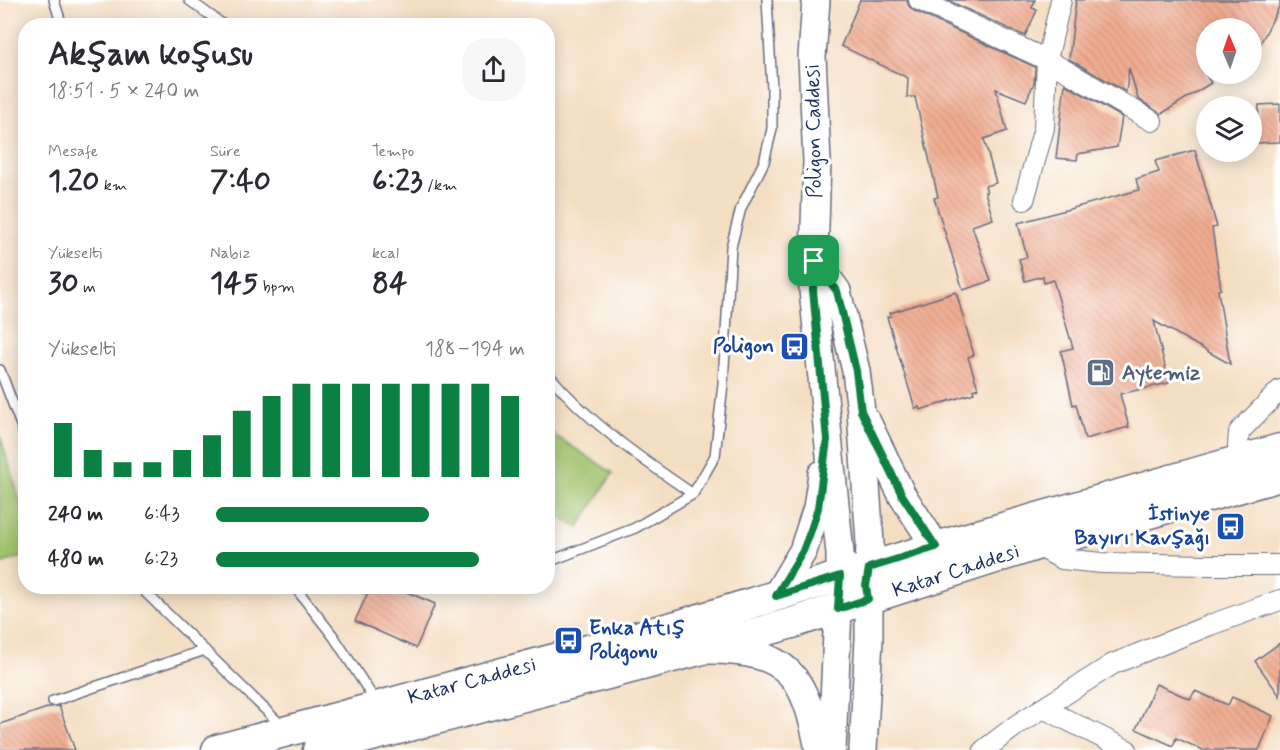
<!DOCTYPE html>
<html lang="tr">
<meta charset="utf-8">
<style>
body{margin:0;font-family:Mynerve,sans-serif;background:#f7f7f7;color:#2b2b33;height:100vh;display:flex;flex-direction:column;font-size:22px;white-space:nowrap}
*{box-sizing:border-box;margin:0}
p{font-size:20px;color:#7c7c81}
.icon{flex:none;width:33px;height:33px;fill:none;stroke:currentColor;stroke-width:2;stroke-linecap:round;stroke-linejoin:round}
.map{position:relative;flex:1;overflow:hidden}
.panel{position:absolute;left:18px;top:18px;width:537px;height:576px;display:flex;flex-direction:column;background:#fff;border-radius:24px;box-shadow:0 3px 15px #0003}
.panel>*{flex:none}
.needle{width:39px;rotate:358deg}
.controls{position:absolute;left:1196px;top:18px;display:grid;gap:12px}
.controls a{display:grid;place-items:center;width:66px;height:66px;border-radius:50%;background:#fff;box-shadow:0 3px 15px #0003;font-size:30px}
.pin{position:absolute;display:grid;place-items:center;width:51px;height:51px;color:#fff;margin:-26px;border-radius:12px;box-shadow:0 3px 9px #0006}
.round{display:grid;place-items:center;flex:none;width:63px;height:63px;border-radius:24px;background:#f7f7f7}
.summary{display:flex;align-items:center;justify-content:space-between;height:102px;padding:0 30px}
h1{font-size:33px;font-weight:700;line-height:45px}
.stats{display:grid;grid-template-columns:repeat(3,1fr);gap:9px;height:102px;padding:6px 30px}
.stats div{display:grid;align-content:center}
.stats b{font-size:30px;font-weight:700}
.stats small{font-size:16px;font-weight:400}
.stats p{font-size:16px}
.chart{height:168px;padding:12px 30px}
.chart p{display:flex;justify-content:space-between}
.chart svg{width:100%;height:108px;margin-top:6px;stroke:#0b8043;stroke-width:6}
ul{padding:0 30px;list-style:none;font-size:20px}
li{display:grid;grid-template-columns:96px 72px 1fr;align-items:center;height:45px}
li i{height:15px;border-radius:8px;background:#0b8043}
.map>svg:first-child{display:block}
</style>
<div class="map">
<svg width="1280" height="750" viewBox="0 0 1280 750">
<defs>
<pattern id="building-back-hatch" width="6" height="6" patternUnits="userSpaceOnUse" patternTransform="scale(1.5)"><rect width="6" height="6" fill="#f0ac90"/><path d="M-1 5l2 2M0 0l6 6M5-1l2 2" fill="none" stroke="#cd947f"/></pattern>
</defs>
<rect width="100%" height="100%" fill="#fff"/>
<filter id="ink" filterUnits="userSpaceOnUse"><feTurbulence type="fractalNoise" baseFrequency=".0167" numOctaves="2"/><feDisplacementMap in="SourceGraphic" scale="12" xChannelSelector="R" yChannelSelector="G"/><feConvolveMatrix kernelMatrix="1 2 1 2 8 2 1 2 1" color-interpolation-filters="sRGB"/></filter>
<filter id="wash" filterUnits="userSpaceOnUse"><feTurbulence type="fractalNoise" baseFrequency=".008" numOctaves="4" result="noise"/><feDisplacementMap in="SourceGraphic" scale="24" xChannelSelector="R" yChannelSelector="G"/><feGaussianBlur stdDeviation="1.35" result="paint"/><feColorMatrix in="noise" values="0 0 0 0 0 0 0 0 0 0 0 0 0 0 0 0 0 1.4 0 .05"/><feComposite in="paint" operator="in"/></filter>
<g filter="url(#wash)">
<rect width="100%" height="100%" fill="#f4dec2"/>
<path fill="#a2c46e" stroke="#5e7a66" stroke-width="1.5" d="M548,431L613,473L578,528L548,508Z
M0,435L25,517V556L0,564Z"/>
<g id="blocks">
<path fill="url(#building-back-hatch)" d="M860,0H907L909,6L914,11L1035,67L1034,83L1026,101L996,89L1007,131L984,139L996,183L985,186L987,192H985L993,219L972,226L991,281L963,290L934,198L938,197L915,97H907L908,78L841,46Z
M947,0H1035L1032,8L1037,10L1025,36Z
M1076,0H1280V5L1251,62V28H1206V75L1211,83L1161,114L1138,99L1129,68L1126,92L1069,59Z
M1065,84L1122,117L1117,147L1078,154L1077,160L1056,158Z
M1280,104V142L1257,143L1259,105Z
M1195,150L1217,227L1212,228L1221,289L1218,290L1230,364L1154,321L1169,383L1120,394L1129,427L1085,439L1076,404L1073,405L1061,351L1073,348L1053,280L1044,283L1043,276L1025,281L1019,259L1027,257L1018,223L1139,190L1136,179L1159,172L1155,161Z
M956,292L974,355L968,357L978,388L973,390L974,393L920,410L919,407L915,408L887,317L891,316L890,313Z
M371,586H393L435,604L416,648L355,621Z
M1280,643V696L1255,661Z
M1156,684L1190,699L1195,691L1228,705L1232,697L1273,716L1259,750H1203L1176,738L1173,746L1136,729Z
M59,706L75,750H0V724L50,707Z"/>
</g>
</g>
<g filter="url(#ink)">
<use href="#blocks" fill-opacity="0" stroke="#676c81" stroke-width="1.5"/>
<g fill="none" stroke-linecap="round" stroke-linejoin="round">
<defs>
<path id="lane" d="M54,0L62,26
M189,0L225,26
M0,370L26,438
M548,374C589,423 640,458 693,494
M548,562L635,528L693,494L715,456L723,384L731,247L741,208L764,162L772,129V89L767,0
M139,586L283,727
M294,586L334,637L376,702
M53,701L205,650"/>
<path id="street" d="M919,0L1047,60L1152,121
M1024,200L1044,128L1047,60L1061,0
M1242,460L1238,446L1239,432L1280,390
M1036,545L1062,559L1102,563L1205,565H1280
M1043,708L1127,750
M984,750L1018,724L1113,664L1210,625L1280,600"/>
<path id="secondary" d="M816,0L812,57L817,161L813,290L840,553V576
M815,261L837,291L856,371L861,411L870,543L869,568
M867,422L902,495L936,547
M776,596L803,551L817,508L822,474
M709,650C789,650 805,676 819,750
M832,750L838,609
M863,750L869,639V599"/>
<path id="primary" d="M217,750L677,626L936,547L1280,449
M318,750L699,650L792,623L1036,545L1280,476"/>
</defs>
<use href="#lane" stroke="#676c81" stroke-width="12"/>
<use href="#street" stroke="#676c81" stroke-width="22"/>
<use href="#secondary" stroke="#676c81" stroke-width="30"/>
<use href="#primary" stroke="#676c81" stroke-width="33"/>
<use href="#lane" stroke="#fff" stroke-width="9"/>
<use href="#street" stroke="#fff" stroke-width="20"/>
<use href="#secondary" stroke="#fff" stroke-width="27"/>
<use href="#primary" stroke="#fff" stroke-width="30"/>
</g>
</g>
<g fill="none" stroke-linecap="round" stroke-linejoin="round" filter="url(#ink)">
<defs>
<path id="route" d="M814,261L837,291L856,371L861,411L902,495L936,547L869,568L866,586L868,599L838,609L840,576L776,596L803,551L811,530L818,508L827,440L813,290Z"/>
</defs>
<use href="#route" stroke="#fff" stroke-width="12"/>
<use href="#route" stroke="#0b8043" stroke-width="8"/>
</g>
<defs>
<symbol id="bus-square" viewBox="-11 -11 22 22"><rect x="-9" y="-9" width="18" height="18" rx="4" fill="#1a4fb4" stroke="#fff"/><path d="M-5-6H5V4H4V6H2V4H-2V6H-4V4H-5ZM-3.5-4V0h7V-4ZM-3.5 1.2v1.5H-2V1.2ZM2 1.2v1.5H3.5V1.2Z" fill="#fff"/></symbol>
<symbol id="fuel-square" viewBox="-11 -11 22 22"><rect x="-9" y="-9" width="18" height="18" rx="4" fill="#5c6f8a" stroke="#fff"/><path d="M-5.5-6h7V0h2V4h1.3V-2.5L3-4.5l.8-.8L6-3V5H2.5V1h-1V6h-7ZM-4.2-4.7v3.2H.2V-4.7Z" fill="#fff"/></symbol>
</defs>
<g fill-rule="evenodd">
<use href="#bus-square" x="778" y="330" width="33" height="33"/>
<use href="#fuel-square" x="1084" y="356" width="33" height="33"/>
<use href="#bus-square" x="1214" y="510" width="33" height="33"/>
<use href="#bus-square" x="552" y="624" width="33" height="33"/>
</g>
<g text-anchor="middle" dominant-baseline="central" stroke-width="6" stroke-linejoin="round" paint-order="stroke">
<g font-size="21" fill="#1b2f5e" stroke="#fff">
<text transform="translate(814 131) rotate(-91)">Poligon Caddesi</text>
<text transform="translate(956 571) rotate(-18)">Katar Caddesi</text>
<text transform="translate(472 681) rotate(-15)">Katar Caddesi</text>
</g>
<g font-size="21" font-weight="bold" fill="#164399" stroke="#fff" text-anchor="end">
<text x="774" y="346">Poligon</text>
<text x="1210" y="514">İstinye<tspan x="1210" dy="24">Bayırı Kavşağı</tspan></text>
<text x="589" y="628" text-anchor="start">Enka Atış<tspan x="589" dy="24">Poligonu</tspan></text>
</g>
<g font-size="21" font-weight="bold" fill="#4e5e75" stroke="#fff" text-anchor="start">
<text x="1122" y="373">Aytemiz</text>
</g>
</g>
</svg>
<div class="controls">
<a><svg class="needle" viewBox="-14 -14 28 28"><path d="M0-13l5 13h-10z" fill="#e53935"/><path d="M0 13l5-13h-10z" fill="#7c7c81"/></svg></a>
<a><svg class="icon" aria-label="layers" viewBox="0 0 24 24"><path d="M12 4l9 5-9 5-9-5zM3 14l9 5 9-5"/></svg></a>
</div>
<div class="pin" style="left:814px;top:261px;background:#1e9e55"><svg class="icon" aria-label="arrive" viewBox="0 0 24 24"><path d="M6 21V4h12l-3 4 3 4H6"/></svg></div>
<section class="panel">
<div class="summary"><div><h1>Akşam koşusu</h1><p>18:51 · 5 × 240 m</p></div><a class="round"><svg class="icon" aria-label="share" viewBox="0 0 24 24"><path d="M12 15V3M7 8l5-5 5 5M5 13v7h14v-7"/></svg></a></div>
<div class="stats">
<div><p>Mesafe</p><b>1.20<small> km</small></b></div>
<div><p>Süre</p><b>7:40</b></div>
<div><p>Tempo</p><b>6:23<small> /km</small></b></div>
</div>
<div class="stats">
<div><p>Yükselti</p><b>30<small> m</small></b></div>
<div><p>Nabız</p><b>145<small> bpm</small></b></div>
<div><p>kcal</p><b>84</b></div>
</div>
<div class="chart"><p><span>Yükselti</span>188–194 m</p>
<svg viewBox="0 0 160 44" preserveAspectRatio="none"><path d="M5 44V22M15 44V33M25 44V38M35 44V38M45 44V33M55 44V27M65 44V17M75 44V11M85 44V6M95 44V6M105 44V6M115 44V6M125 44V6M135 44V6M145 44V6M155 44V11"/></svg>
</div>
<ul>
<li><b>240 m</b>6:43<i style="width:69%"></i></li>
<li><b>480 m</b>6:23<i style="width:85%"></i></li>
</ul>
</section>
</div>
